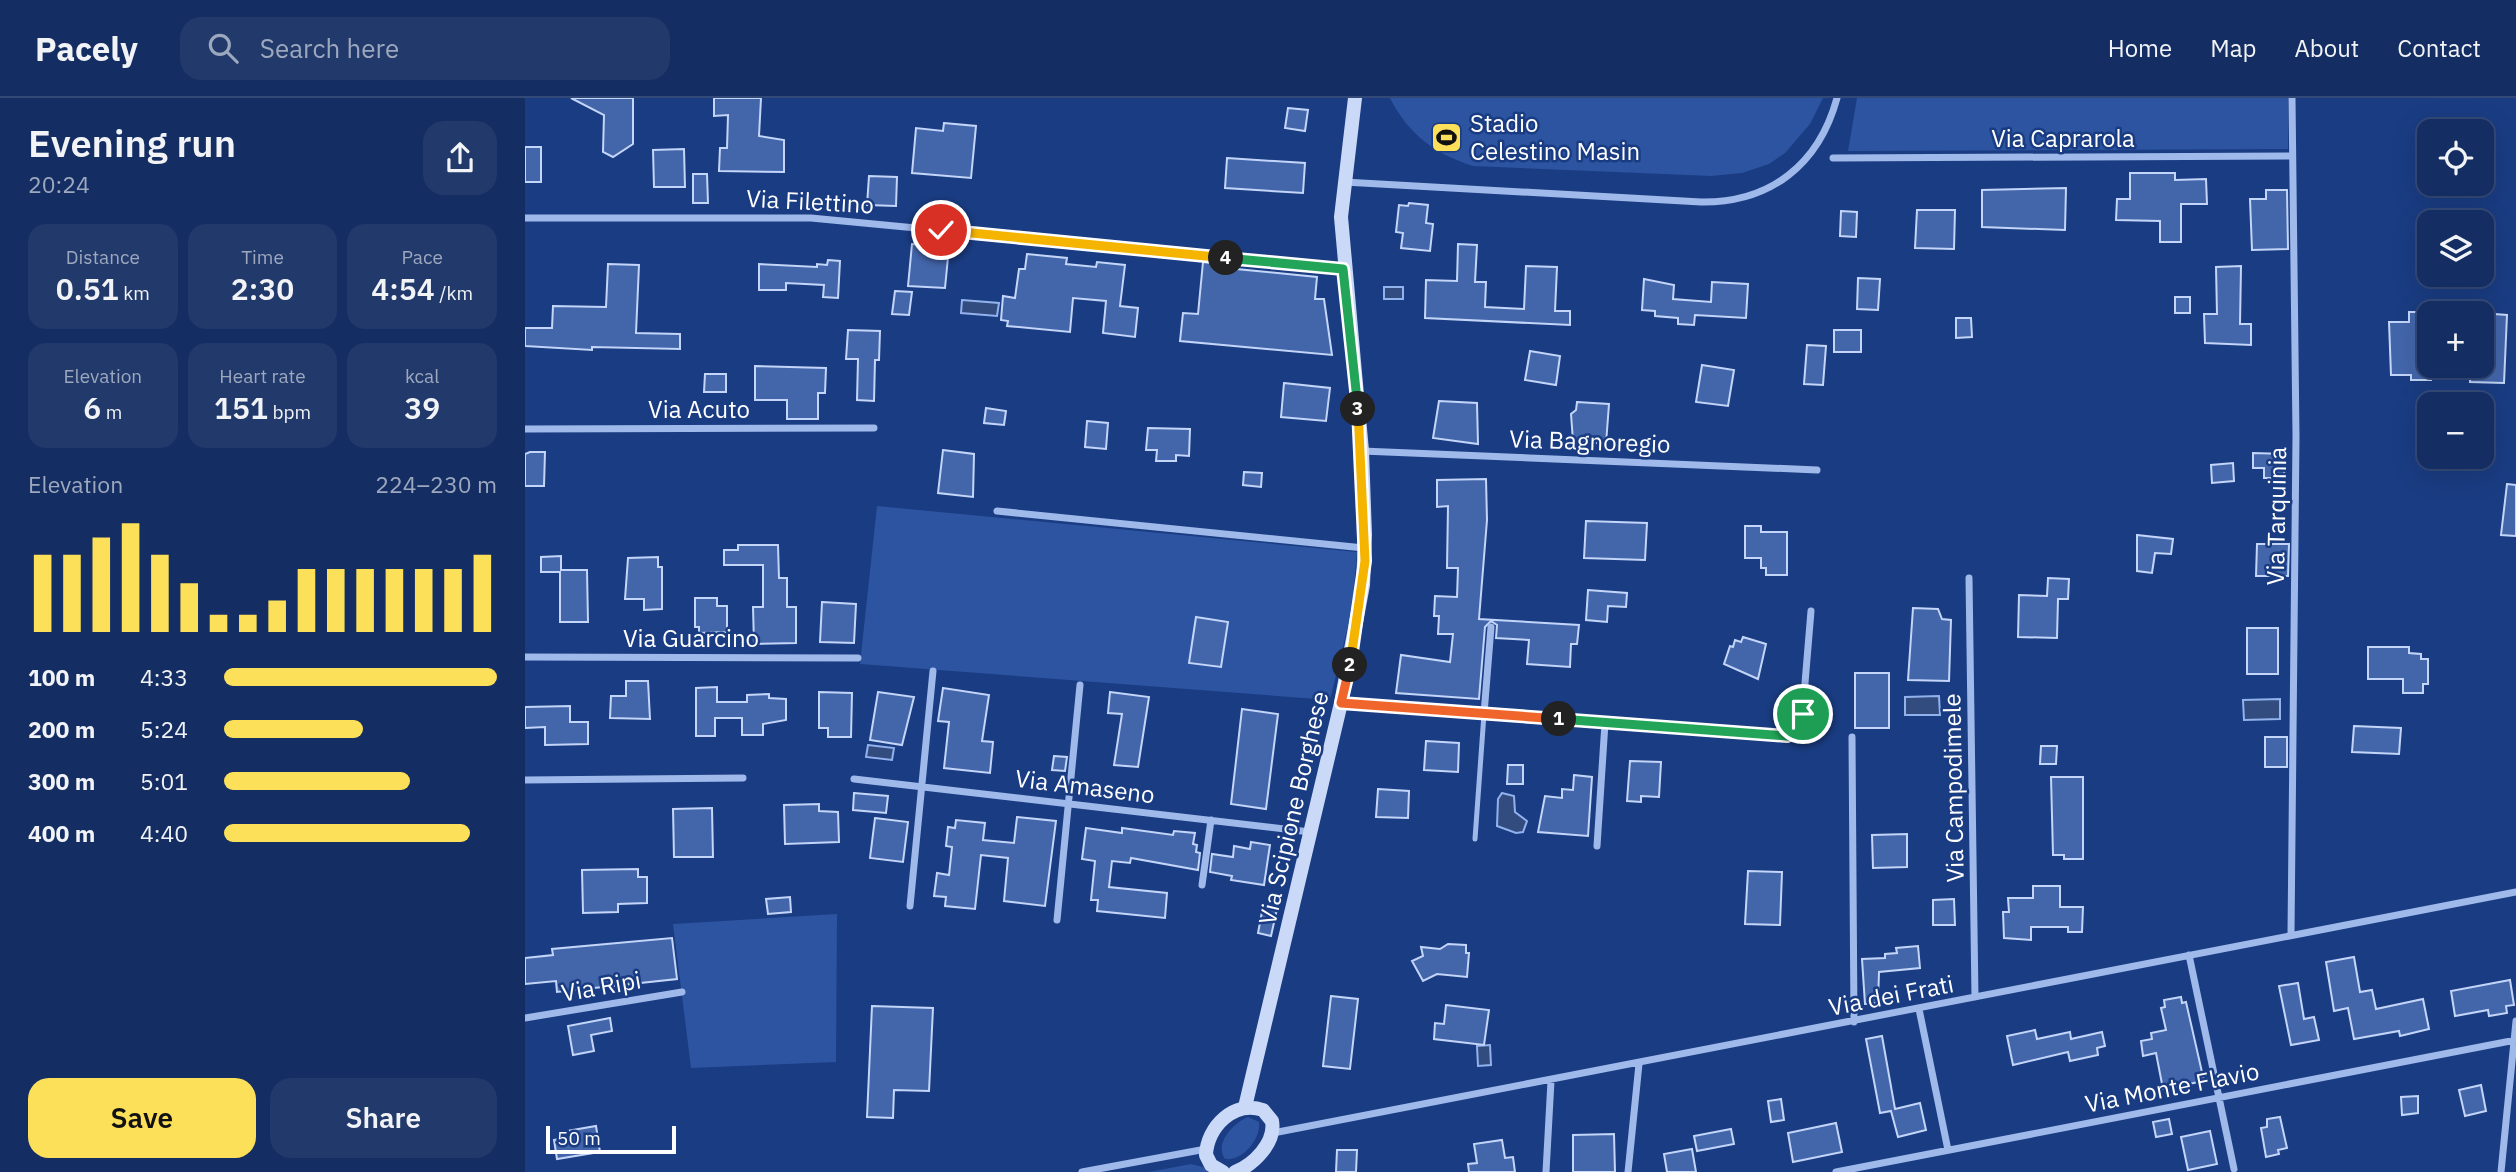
<!DOCTYPE html>
<meta charset="utf-8">
<style>
body{margin:0;font-family:"IBM Plex Sans",sans-serif;background:#21396b;color:#f1f3f6;height:100vh;display:flex;flex-direction:column;font-size:26px;white-space:nowrap}
*{box-sizing:border-box;margin:0}
p{font-size:23px;color:#9da8be}
.icon{flex:none;width:38px;height:38px;fill:none;stroke:currentColor;stroke-width:2;stroke-linecap:round;stroke-linejoin:round}
.map{position:relative;flex:1;overflow:hidden}
.details{display:flex;flex-direction:column;background:#142d62;width:525px}
.details>*{flex:none}
.tools{position:absolute;left:1892px;top:21px;display:grid;gap:14px}
.tools a{display:grid;place-items:center;width:77px;height:77px;border-radius:14px;background:#142d62;box-shadow:0 7px 28px #0002,0 0 0 2px #334977;font-size:35px}
.scale{position:absolute;left:21px;bottom:18px;width:130px;box-sizing:border-box;padding-left:7px;border:4px solid #fff;border-top:0;font-size:19px;line-height:24px;white-space:nowrap;color:#fff;-webkit-text-stroke:5px #1a3c82;paint-order:stroke}
.pin{position:absolute;display:grid;place-items:center;width:60px;height:60px;color:#fff;margin:-30px;border:4px solid #fff;border-radius:50%;box-shadow:0 2px 7px #0007}
.km{position:absolute;width:35px;height:35px;margin:-18px;border-radius:50%;background:#222;color:#fff;font-size:19px;line-height:35px;text-align:center}
.round{display:grid;place-items:center;flex:none;width:74px;height:74px;border-radius:21px;background:#21396b}
.headline{display:flex;align-items:center;justify-content:space-between;height:119px;padding:0 28px}
h1{font-size:38px;font-weight:600;line-height:52px}
.stats{display:grid;grid-template-columns:repeat(3,1fr);gap:10px;height:119px;padding:7px 28px}
.stats div{display:grid;align-content:center;border-radius:18px;background:#21396b;text-align:center}
.stats b{font-size:30px;font-weight:600}
.stats small{font-size:19px;font-weight:400}
.stats p{font-size:19px}
.chart{height:196px;padding:14px 28px}
.chart p{display:flex;justify-content:space-between}
.chart svg{width:100%;height:126px;margin-top:7px;stroke:#fde05a;stroke-width:6}
.action{display:flex;gap:14px;margin-top:auto;padding:14px 28px}
.action a{flex:1;height:80px;border-radius:21px;background:#fde05a;color:#111;font-size:28px;font-weight:600;line-height:80px;text-align:center}
.action a+a{background:#21396b;color:#f1f3f6}
ul{padding:0 28px;list-style:none;font-size:23px}
li{display:grid;grid-template-columns:112px 84px 1fr;align-items:center;height:52px}
li i{height:18px;border-radius:9px;background:#fde05a}
header{display:flex;align-items:center;gap:42px;box-sizing:border-box;height:98px;padding:0 35px;background:#142d62;border-bottom:2px solid #334977}
header strong{font-size:33px}
nav{display:flex;gap:38px;margin-inline-start:auto;font-size:24px}
.search{width:490px;height:63px;background:#21396b;display:flex;align-items:center;gap:18px;box-sizing:border-box;padding:0 24px;border-radius:21px;color:#9da8be;font-size:26px}
main{display:flex;flex:1;min-height:0}
.map>svg:first-child{display:block}
</style>
<header>
<strong>Pacely</strong>
<div class="search"><svg class="icon" aria-label="search" viewBox="0 0 24 24"><circle cx="10" cy="10" r="6"/><path d="M15 15l6 6"/></svg>Search here</div>
<nav><a>Home</a><a>Map</a><a>About</a><a>Contact</a></nav>
</header>
<main>
<section class="details">
<div class="headline"><div><h1>Evening run</h1><p>20:24</p></div><a class="round"><svg class="icon" aria-label="share" viewBox="0 0 24 24"><path d="M12 15V3M7 8l5-5 5 5M5 13v7h14v-7"/></svg></a></div>
<div class="stats">
<div><p>Distance</p><b>0.51<small> km</small></b></div>
<div><p>Time</p><b>2:30</b></div>
<div><p>Pace</p><b>4:54<small> /km</small></b></div>
</div>
<div class="stats">
<div><p>Elevation</p><b>6<small> m</small></b></div>
<div><p>Heart rate</p><b>151<small> bpm</small></b></div>
<div><p>kcal</p><b>39</b></div>
</div>
<div class="chart"><p><span>Elevation</span>224–230 m</p>
<svg viewBox="0 0 160 44" preserveAspectRatio="none"><path d="M5 44V17M15 44V17M25 44V11M35 44V6M45 44V17M55 44V27M65 44V38M75 44V38M85 44V33M95 44V22M105 44V22M115 44V22M125 44V22M135 44V22M145 44V22M155 44V17"/></svg>
</div>
<ul>
<li><b>100 m</b>4:33<i style="width:100%"></i></li>
<li><b>200 m</b>5:24<i style="width:51%"></i></li>
<li><b>300 m</b>5:01<i style="width:68%"></i></li>
<li><b>400 m</b>4:40<i style="width:90%"></i></li>
</ul>
<div class="action"><a>Save</a><a>Share</a></div>
</section>
<div class="map">
<svg width="1991" height="1074" viewBox="0 0 1991 1074">
<rect width="100%" height="100%" fill="#1a3c82"/>
<path fill="#2d54a1" d="M865,0H1298L1285,26L1260,55L1244,66L1217,75L1186,78L948,68C910,56 883,36 865,0Z
M1332,0H1763V51L1323,53Z
M352,408L832,454L827,512L805,602L335,566Z
M312,816L311,964L166,970L148,826Z
M723,1019L734,1024C736,1041 718,1063 700,1061C689,1046 708,1025 723,1019Z
M666,1066L678,1069L683,1074H624Z"/>
<path fill="#334c80" stroke="#91b2ed" stroke-width="2" d="M859,189H878V201H859Z
M437,202L474,205L472,218L436,215Z
M1414,598L1415,617H1380V599Z
M1755,601V621L1719,622L1718,602Z
M343,647L369,650L367,662L341,659Z
M977,695L989,698L990,714L1002,723L998,734L991,735L972,728L973,701Z
M965,947L966,967L953,968L952,948Z"/>
<path fill="#4366ab" stroke="#c3d5f8" stroke-width="2" d="M46,0H108V46L88,59L78,54L79,17Z
M189,0H236L234,38L259,42V74L194,73L195,50H202L203,17L189,18Z
M763,10L783,12L780,33L760,30Z
M419,25L451,28L446,80L387,75L391,30L418,33Z
M0,49H16V84H0Z
M159,51L160,89H129L128,52Z
M702,60L780,65L778,95L700,90Z
M1605,75H1650V82L1681,81L1682,106H1656V144H1635V123L1591,122L1592,101H1605Z
M168,76H182L183,105H168Z
M344,78L372,79L371,108L342,107Z
M1541,90L1540,132L1457,129V92Z
M1741,92H1762L1763,151L1727,152L1725,101H1741Z
M884,105L903,107L901,125L908,126L905,153L876,150L878,135L871,134L874,107L883,108Z
M1392,112H1430L1429,151L1390,150Z
M1316,113L1332,114L1331,139L1315,138Z
M387,146L424,149L420,190L383,188Z
M933,146L952,147L950,184H961L960,209L999,211L1001,168L1032,169L1030,213H1045V227L900,220L901,182L932,183Z
M502,156L542,160L541,166L571,169L572,164L600,167L595,208L613,210L610,239L578,235L581,203L548,200L545,234L482,228L483,223L476,222L478,198L490,200L494,171H500Z
M303,162L315,163L313,200L298,199L299,187L261,185V192H234V166L292,169V166L302,167Z
M678,164L713,167L712,171L792,179L790,201H799L807,257L655,243L658,215L673,216Z
M83,166L114,167L111,235L155,236V251L67,249V252L0,248V230H27L28,208L81,209Z
M1716,168L1715,226H1726V247L1680,245L1679,216H1692L1691,169Z
M1333,180L1355,181L1353,212L1332,211Z
M1119,181L1149,187L1148,201L1186,204L1187,184L1223,186L1221,220L1170,217L1169,227L1153,226V220L1130,218V213L1117,212Z
M370,193L387,194L384,217L367,216Z
M1650,199H1665V215H1650Z
M1884,214H1904L1906,282H1886V277H1866L1864,224H1884Z
M1956,215L1982,217L1979,285L1945,284L1946,268H1956Z
M1431,220H1446L1447,239L1431,240Z
M323,232L355,233L354,262H350L349,303L332,302L333,261H321Z
M1309,232H1336V254H1309Z
M1282,247L1301,248L1298,287L1279,286Z
M1005,253L1035,258L1031,287L1000,282Z
M1177,267L1209,272L1203,308L1171,304Z
M230,268L301,270L300,295H293V321H262V302H230Z
M180,276H201V294H179Z
M759,285L805,290L801,323L756,319Z
M914,303L952,305L953,346L908,340Z
M1052,304L1084,306L1081,346L1048,343L1046,316L1051,312Z
M461,310L481,313L479,327L459,325Z
M562,323L583,325L581,351L560,349Z
M623,330L665,331L664,358L651,357V363H631L632,352H621Z
M418,352L449,356L448,399L413,395Z
M5,354H20L19,388H0V356Z
M1728,355L1760,356L1759,380H1739V370H1728Z
M1708,365L1709,383L1687,385L1686,367Z
M719,374L737,375L736,389L718,387Z
M961,381L962,422L954,521L1054,527L1052,546H1046L1045,569L1002,566L1004,542L971,540L972,527L966,523L960,529L954,601L871,595L876,557L925,564L928,536H913L914,518H909L910,498L932,499L933,470H922L923,408L912,409V382Z
M1982,386L1991,387V438L1976,437Z
M1061,423L1122,425L1120,462L1059,460Z
M1220,428H1236V434H1262V477H1241V470H1236V460H1220Z
M1612,437L1648,441L1646,456L1630,455L1627,475L1612,473Z
M1732,446H1764L1763,478H1731Z
M213,447H253L254,480H262V509H271V545L229,546L228,509H238V467H199V452H213Z
M36,458V472H62L63,524H35V474H16V459Z
M133,459V469H137V511L119,512V501H100L103,460Z
M1523,480L1544,481L1543,501H1533L1532,540L1493,539L1494,497L1522,498Z
M1063,492L1102,495L1101,509L1083,508L1082,524L1061,522Z
M170,500H192V508H202V534L174,535V529H170Z
M297,504L331,506L329,545L295,544Z
M1388,510L1413,511L1417,521L1426,522L1424,583L1383,582Z
M671,519L703,524L696,569L664,565Z
M1722,530H1753V576H1722Z
M1218,539L1241,546L1233,581L1199,566L1205,548L1208,549L1210,542L1216,544Z
M1843,549H1884V555L1896,556V561H1903V586H1898V595H1878V581H1843Z
M1330,575H1364V630H1330Z
M101,583H123L125,621L85,620L86,598H101Z
M192,589V604H222V597L244,596V600L261,601V622L238,626V637H217V620H190V638H171V590Z
M418,590L464,597L457,643L468,644L465,675L419,670L424,624L413,623Z
M294,594L327,595L326,639H303V630H294Z
M353,594L389,599L377,647L345,642Z
M585,594L624,599L613,669L589,667L597,616L583,615Z
M45,608V624H63V646L20,647V629L0,630V609Z
M717,611L753,616L741,711L706,706Z
M1829,628L1876,630L1874,656L1827,654Z
M1740,639H1762V669H1740Z
M901,643L934,645L933,674L899,672Z
M1516,648H1532L1531,666H1515Z
M529,658L542,659L540,673L527,672Z
M1105,663L1136,664L1134,699L1116,698V704L1102,703Z
M983,667H998V686H982Z
M1049,677L1067,679L1063,738L1013,734L1020,698L1037,700V691L1048,692Z
M1526,679H1558V761H1539V757H1528Z
M853,691L884,693L883,720L851,719Z
M329,695L363,698L361,715L328,712Z
M294,706V713L313,714L314,744L260,746L259,707Z
M187,710L188,759H149L148,711Z
M492,719L531,723L520,808L479,803L483,760L456,757L450,811L420,808L421,799L409,798L412,775L424,777L427,749L421,748L423,729L430,730L431,722L460,725L458,742L489,745Z
M350,720L383,724L378,764L345,760Z
M561,730L597,735V730L648,737L649,733L670,735L668,746L672,747L671,754L675,755L673,772L606,760L605,765L587,763L584,789L642,795L640,820L572,813L573,802H566L570,763L557,761Z
M1382,736V769L1348,770L1347,737Z
M726,744L745,747L739,787L706,782L707,778L685,774L687,756L708,759L709,748L725,751Z
M113,771V779H122V805L93,806V814L58,815L57,772Z
M1223,773L1257,774L1255,827L1220,826Z
M1508,788H1535V809H1558L1557,834H1543V829H1506V842L1479,840L1478,814H1484L1483,800H1508Z
M265,799L266,814L243,816L241,801Z
M1429,801L1430,827H1408V802Z
M738,808L752,811L746,838L733,835Z
M147,840L152,881L32,894L31,883L0,886V860L28,857L27,851Z
M923,846L941,847V855H944L942,879L912,876L898,883L887,863L898,858L896,849L915,851Z
M1393,848L1395,870L1354,874L1353,905L1340,906L1337,861L1360,860V856L1372,855L1371,850Z
M1829,859L1835,894L1847,892L1851,911L1898,901L1904,931L1875,938L1874,933L1829,941L1823,910L1809,913L1801,864Z
M1985,882L1989,907L1981,908L1982,915L1964,918L1963,912L1930,918L1926,893Z
M1773,885L1779,921L1789,919L1794,942L1766,947L1754,888Z
M806,898L833,901L825,971L798,968Z
M1656,899L1657,905L1661,904L1679,983L1638,991L1631,955L1618,958L1616,943L1627,941L1626,935L1641,932L1636,910L1640,909L1639,902Z
M921,907L964,912L959,947L909,941L910,925L919,926Z
M347,908L408,910L404,993L369,992L368,1020L342,1019Z
M85,920L87,933L66,937L69,953L48,957L43,928Z
M1510,932L1512,941L1545,934L1546,941L1577,934L1580,948L1572,950L1573,957L1545,963L1543,954L1488,967L1482,938Z
M1357,938L1370,1011L1395,1005L1401,1032L1373,1039L1366,1013L1355,1015L1341,941Z
M1956,987L1961,1013L1940,1018L1934,992Z
M1893,998V1015L1877,1017L1876,999Z
M1256,1001L1259,1022L1246,1024L1243,1003Z
M1755,1019L1762,1050L1753,1052L1754,1056L1741,1059L1736,1030L1742,1029V1021Z
M1644,1021L1647,1036L1631,1039L1628,1024Z
M1311,1025L1317,1054L1268,1064L1263,1035Z
M71,1028L75,1054L32,1061L29,1042L38,1040L36,1034Z
M1206,1031L1209,1046L1172,1053L1169,1038Z
M1685,1033L1692,1066L1663,1072L1656,1039Z
M1089,1036L1090,1074H1048V1037Z
M977,1042L980,1060L988,1059L990,1074H944L943,1066L952,1065L949,1046Z
M1167,1051L1171,1074H1142L1139,1056Z
M812,1052H832L831,1074H811Z"/>
<g fill="none" stroke-linecap="round" stroke-linejoin="round">
<path stroke="#9fb9eb" stroke-width="5" d="M950,741L959,616"/>
<path stroke="#9fb9eb" stroke-width="7" d="M1308,60L1767,58
M819,84L1176,104C1246,105 1294,66 1312,0
M0,120H286L818,171
M0,331L349,330
M837,353L1292,372
M472,413L839,450
M1444,480L1450,899
M0,559L333,560
M816,605L1265,638L1273,632L1277,621L1286,513
M959,616L966,529
M1327,639L1329,924
M329,681L785,734
M0,682L218,680
M1072,748L1080,625
M677,787L686,722
M385,808L408,573
M532,822L555,587
M1766,836L1771,338L1767,0
M1664,857L1709,1071
M1394,911L1423,1052
M0,920L157,894
M748,1035L1991,794
M557,1074L681,1051
M1021,1074L1026,983
M1103,1074L1114,966
M1311,1074L1991,942
M1976,1074L1991,923"/>
<path stroke="#cad9f8" stroke-width="14" d="M720,1009L816,605L838,487L840,437L837,353L816,119L830,0
M698,1074L686,1067L681,1057C682,1029 709,1002 738,1012L747,1023C751,1045 728,1067 710,1074"/>
</g>
<g fill="none" stroke-linecap="round" stroke-linejoin="round">
<defs>
<path id="split-1" d="M1034,621L1262,638L1273,632L1278,616"/>
<path id="split-2" d="M825,567L816,605L1034,621"/>
<path id="split-3" d="M825,567L840,463L833,311"/>
<path id="split-4" d="M701,160L818,171L833,311"/>
<path id="split-5" d="M416,132L701,160"/>
</defs>
<use href="#split-1" stroke="#fff" stroke-width="14"/>
<use href="#split-2" stroke="#fff" stroke-width="14"/>
<use href="#split-3" stroke="#fff" stroke-width="14"/>
<use href="#split-4" stroke="#fff" stroke-width="14"/>
<use href="#split-5" stroke="#fff" stroke-width="14"/>
<use href="#split-1" stroke="#22a559" stroke-width="9"/>
<use href="#split-2" stroke="#f0652b" stroke-width="9"/>
<use href="#split-3" stroke="#f5b400" stroke-width="9"/>
<use href="#split-4" stroke="#22a559" stroke-width="9"/>
<use href="#split-5" stroke="#f5b400" stroke-width="9"/>
</g>
<defs>
<symbol id="stadium-square" viewBox="-11 -11 22 22"><rect x="-9" y="-9" width="18" height="18" rx="4" fill="#fde05a" stroke="#1a3c82"/><path d="M0-5a6.5 5 0 1 0 0 10a6.5 5 0 1 0 0-10ZM-3.5-1.8h7v3.6h-7Z" fill="#111"/></symbol>
</defs>
<g fill-rule="evenodd">
<use href="#stadium-square" x="904" y="22" width="35" height="35"/>
</g>
<g text-anchor="middle" dominant-baseline="central" stroke-width="5" stroke-linejoin="round" paint-order="stroke">
<g font-size="24" fill="#fff" stroke="#1a3c82" text-anchor="start">
<text x="945" y="25">Stadio<tspan x="945" dy="28">Celestino Masin</tspan></text>
</g>
<g font-size="24" fill="#fff" stroke="#1a3c82">
<text x="1538" y="40">Via Caprarola</text>
<text transform="translate(285 103) rotate(3)">Via Filettino</text>
<text x="174" y="311">Via Acuto</text>
<text transform="translate(1065 343) rotate(2)">Via Bagnoregio</text>
<text transform="translate(1751 418) rotate(-89)">Via Tarquinia</text>
<text x="166" y="540">Via Guarcino</text>
<text transform="translate(560 688) rotate(7)">Via Amaseno</text>
<text transform="translate(1428 690) rotate(-91)">Via Campodimele</text>
<text transform="translate(768 710) rotate(-77)">Via Scipione Borghese</text>
<text transform="translate(76 888) rotate(-10)">Via Ripi</text>
<text transform="translate(1366 897) rotate(-11)">Via dei Frati</text>
<text transform="translate(1647 989) rotate(-11)">Via Monte Flavio</text>
</g>
</g>
</svg>
<div class="tools">
<a><svg class="icon" aria-label="locate" viewBox="0 0 24 24"><circle cx="12" cy="12" r="6"/><path d="M12 2v4M12 18v4M2 12h4M18 12h4"/></svg></a>
<a><svg class="icon" aria-label="layers" viewBox="0 0 24 24"><path d="M12 4l9 5-9 5-9-5zM3 14l9 5 9-5"/></svg></a>
<a>+</a>
<a>−</a>
</div>
<div class="scale">50 m</div>
<div class="pin" style="left:1278px;top:616px;background:#1e9e55"><svg class="icon" aria-label="arrive" viewBox="0 0 24 24"><path d="M6 21V4h12l-3 4 3 4H6"/></svg></div>
<div class="pin" style="left:416px;top:132px;background:#d93025"><svg class="icon" aria-label="check" viewBox="0 0 24 24"><path d="M5 12l5 5 9-10"/></svg></div>
<b class="km" style="left:1034px;top:621px">1</b>
<b class="km" style="left:825px;top:567px">2</b>
<b class="km" style="left:833px;top:311px">3</b>
<b class="km" style="left:701px;top:160px">4</b>
</div>
</main>
